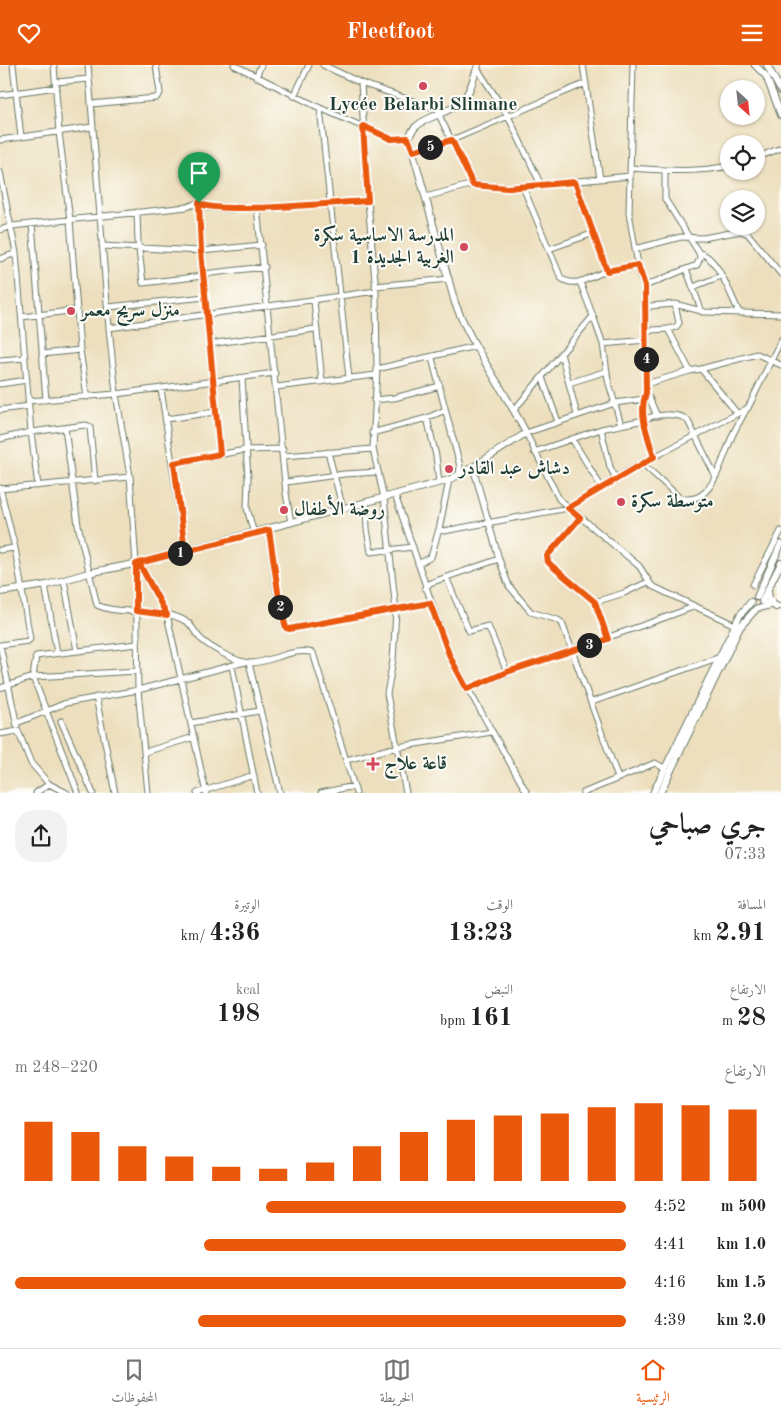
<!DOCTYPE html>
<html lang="ar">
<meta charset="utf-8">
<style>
body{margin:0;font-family:"Old Standard TT",Amiri,serif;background:#f2f2f2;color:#222;direction:rtl;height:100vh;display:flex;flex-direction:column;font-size:19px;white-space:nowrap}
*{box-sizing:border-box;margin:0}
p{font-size:16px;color:#767676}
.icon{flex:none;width:28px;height:28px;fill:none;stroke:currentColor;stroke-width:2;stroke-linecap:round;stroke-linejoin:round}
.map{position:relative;height:728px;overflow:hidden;direction:ltr}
.drawer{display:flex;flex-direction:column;background:#fff;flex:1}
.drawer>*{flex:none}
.needle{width:32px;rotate:153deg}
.tools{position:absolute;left:720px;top:15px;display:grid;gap:10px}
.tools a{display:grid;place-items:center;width:45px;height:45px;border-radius:50%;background:#fff;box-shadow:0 1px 4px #0004;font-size:25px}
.pin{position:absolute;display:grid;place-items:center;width:42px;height:42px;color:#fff;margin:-51px -21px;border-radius:50% 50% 50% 0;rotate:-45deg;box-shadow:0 0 5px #0007}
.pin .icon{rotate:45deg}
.km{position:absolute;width:25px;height:25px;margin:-12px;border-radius:50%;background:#222;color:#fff;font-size:14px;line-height:25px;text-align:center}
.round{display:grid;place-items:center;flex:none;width:52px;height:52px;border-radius:20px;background:#f2f2f2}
.head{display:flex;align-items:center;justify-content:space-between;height:85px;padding:0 15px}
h1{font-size:28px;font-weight:600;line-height:38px}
.figures{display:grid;grid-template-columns:repeat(3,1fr);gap:8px;height:85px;padding:5px 15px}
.figures div{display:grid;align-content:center}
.figures b{font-size:25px;font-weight:600}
.figures small{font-size:14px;font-weight:400}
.figures p{font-size:14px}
.chart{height:140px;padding:10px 15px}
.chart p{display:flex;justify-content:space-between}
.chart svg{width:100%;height:90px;margin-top:5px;stroke:#ea580c;stroke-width:6}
ul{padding:0 15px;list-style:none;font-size:16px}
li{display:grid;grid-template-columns:80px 60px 1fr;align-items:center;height:38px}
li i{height:12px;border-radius:6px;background:#ea580c}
header{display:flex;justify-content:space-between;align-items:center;height:65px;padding:0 15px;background:#ea580c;color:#fff;font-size:22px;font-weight:600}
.tab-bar{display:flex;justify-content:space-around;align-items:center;height:70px;border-top:1px solid #e0e0e0;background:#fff;font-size:14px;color:#767676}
.tab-bar a{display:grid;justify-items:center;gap:2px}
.tab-bar .selected{color:#ea580c}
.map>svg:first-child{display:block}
</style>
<header><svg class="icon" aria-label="menu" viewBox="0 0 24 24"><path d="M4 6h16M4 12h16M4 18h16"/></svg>Fleetfoot<svg class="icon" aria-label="heart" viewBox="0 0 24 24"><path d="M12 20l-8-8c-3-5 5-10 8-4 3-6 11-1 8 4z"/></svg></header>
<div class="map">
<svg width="781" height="728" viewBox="0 0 781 728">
<rect width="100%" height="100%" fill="#fdfcf7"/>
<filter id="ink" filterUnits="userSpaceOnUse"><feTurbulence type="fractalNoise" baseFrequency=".02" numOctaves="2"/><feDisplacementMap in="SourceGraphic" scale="10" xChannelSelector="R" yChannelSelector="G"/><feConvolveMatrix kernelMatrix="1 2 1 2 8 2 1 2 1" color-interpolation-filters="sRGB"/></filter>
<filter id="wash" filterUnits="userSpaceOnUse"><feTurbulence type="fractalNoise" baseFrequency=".0096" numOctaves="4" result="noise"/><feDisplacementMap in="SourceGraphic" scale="20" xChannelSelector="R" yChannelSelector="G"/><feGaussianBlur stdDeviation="1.12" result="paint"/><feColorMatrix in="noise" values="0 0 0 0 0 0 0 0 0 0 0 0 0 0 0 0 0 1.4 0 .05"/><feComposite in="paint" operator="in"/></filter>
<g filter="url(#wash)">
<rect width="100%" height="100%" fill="#eddfbd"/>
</g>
<g filter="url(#ink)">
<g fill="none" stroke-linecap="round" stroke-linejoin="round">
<defs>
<path id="minor" d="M13,0L21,72
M54,0L59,67L70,155L80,285L87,332
M88,0L109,263L116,329L130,411L136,499L138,625L148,728
M234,0L320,43L391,74L409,73
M323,0L361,18L445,47
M583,0L600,114
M633,0L629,148L640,211L645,221L647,328C638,349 648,371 654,391
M477,3L508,51L541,120
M256,12L261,0
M56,17L89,14
M361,18L368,137L376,226L377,304L373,384L384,433L396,546L393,595L387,629L406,728
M0,30L57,22
M294,31L309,0
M91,39L156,33L160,28L156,0
M320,43L349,313
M439,50L473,119L507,123L630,111
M0,75L92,62
M413,86L452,75L586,18
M756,93L781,83
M630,103C664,105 695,108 729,101
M665,105V134L699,188L700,193L697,200L686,204
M0,107L16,188L31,367L0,374
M575,117L607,205
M523,122L561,213C575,224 592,211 606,206C616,203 628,202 638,201
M426,132L473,119
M199,138L201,186L220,389
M257,142L286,428L291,458
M137,147L138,177L143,218L203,211
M32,159L46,335
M0,165L12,161L187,142L197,138L204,142L230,144L368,137
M102,181L201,186L262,180
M549,184L594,168
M635,184L681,172L703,173L741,166L748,169L781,209
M699,188C717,190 731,231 739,247
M0,194L16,188
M203,209L265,202
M580,217L593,251
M375,221L449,214
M645,221L686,204L702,247
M693,222L721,211
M314,236L322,317
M108,242L205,232
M646,245L650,241L675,239L705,247L781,249
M22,252L77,245
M109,263L376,226
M668,264L676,262L679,258L675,239
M646,268L652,265L668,264L690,306L701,304L737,348
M210,279L315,264
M603,279L646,275
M561,288L577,350
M42,289L80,285
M432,293L460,401L459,411
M0,295L25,293
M377,304L476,281
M701,304L757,289L781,300
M542,312L558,357
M242,313L248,414L247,443L254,469
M569,318L607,306
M0,319L27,315
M646,319L690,306
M276,322L376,310
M161,324L185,487
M647,328L657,351
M644,334L615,338L526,368L559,434L639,501L652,521L737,561
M374,335L394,333L440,321
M28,336L116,329L275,308
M0,345L29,341
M514,345L593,251L603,279L608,315L621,360
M427,353L436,391L439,418
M166,354L215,347
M65,363L78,460L97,540C123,552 161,540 187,557C193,561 195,569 201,574C212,584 235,596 249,598C269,599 294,581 313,588L356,728
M601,364L610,402L616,414
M372,368L427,353L445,345
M572,374L602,423
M328,387L343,444
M534,387L601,364L644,355C653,349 680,347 688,356L715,410
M284,391L373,384
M174,398L245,385L283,384
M642,398L680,433C689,435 698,434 705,427C718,415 726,384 734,367C738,359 743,351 747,343
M473,402L499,494L509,521L531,547L558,555L562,558L618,713
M449,415L440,460L439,464L444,466L568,443L633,403L748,343L781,275
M286,417L344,409L378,407
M38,421L31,367L86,360L90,362L95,416
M0,423L15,483L30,574L28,576L0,580
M0,424L130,412
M395,430L450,592L527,728
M366,438L367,464L371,487L413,482
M580,453L547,491L548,497L552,501L595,537L608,574
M269,465C271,481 278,556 287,564L430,538
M0,485L15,483
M139,498L167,550L206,728
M418,499L431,492L439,464
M446,512L469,566L488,561L507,607
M64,515L77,586
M45,520L57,588
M753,520L781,466
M425,523L430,518L499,494
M595,537L624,528L648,517
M762,537L781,542
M760,543L773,540
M0,580L17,661
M249,598L280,728
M232,601L257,728
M0,623L33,612L36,591L137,579
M467,624C541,592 618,571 693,542
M96,632L115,728
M592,637L720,592
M61,656L93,728
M17,658L66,638L138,625L245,597
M191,658L259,646
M0,669L18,666L31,698L49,719L36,728
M145,687L194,672
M346,695L397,682L492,667
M49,719L67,728
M78,728L33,612L138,606
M197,728L254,710
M321,728L354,721
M583,728L655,698L664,703"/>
<path id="tertiary" d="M755,0L766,11L781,50
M767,0L781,26
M768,526L769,534L776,542
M0,527L47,520L88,508L139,498L449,415L473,402L526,368C504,324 473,284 455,238L409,73C415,51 448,51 462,36C471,27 474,11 478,0
M757,532L781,479
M762,536L781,498
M653,728L740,550L751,537
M660,728L740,562L756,544"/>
</defs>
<use href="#minor" stroke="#677664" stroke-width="7"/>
<use href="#tertiary" stroke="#677664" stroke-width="8"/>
<use href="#minor" stroke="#fff" stroke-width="5"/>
<use href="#tertiary" stroke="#fff" stroke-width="6"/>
</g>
</g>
<g fill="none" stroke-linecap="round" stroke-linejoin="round" filter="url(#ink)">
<defs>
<path id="route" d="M199,138L201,186L220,389L174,398L185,486L139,498L167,550L136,546V499L139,498L269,465L280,540L286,563L289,564L430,538L450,592L467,624L507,607L608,574L595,537L552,501L548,497L547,491L580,453L568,443L654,392C648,371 638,349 646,328L645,221L638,200L607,206L575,117L507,123L473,120L452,75L413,86L408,73L391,74L363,61L368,136C338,137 216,150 199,138"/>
</defs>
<use href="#route" stroke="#fff" stroke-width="10"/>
<use href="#route" stroke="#ea580c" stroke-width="6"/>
</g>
<g fill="#d1495b" stroke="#fdfcf7" stroke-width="2">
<circle cx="423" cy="21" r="5"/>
<circle cx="464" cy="182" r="5"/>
<circle cx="71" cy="246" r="5"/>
<circle cx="449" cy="404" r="5"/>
<circle cx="621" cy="437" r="5"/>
<circle cx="284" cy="445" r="5"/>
<path d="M370.5 691.5h5v5h5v5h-5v5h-5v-5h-5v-5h5z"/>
</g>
<g text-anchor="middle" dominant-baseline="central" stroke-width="4" stroke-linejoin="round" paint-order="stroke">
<g font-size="19" font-weight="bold" fill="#1f3d34" stroke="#fdfcf7" text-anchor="start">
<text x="423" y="40" text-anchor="middle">Lycée Belarbi Slimane</text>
<text x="454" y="171" text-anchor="end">المدرسة الاساسية سكرة<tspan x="454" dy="22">الغربية الجديدة 1</tspan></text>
<text x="81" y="246">منزل سريح معمر</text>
<text x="459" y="404">دشاش عبد القادر</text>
<text x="631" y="437">متوسطة سكرة</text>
<text x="294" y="445">روضة الأطفال</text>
<text x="384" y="699">قاعة علاج</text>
</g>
</g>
</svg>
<div class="tools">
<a><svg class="needle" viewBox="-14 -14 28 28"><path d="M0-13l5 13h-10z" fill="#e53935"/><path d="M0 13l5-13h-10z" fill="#767676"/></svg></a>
<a><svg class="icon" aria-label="locate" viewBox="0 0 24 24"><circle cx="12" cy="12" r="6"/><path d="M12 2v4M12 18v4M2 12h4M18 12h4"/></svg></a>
<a><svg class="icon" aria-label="layers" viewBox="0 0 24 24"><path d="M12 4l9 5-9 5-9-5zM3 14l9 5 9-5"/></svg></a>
</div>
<div class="pin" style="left:199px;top:138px;background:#1e9e55"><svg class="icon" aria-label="arrive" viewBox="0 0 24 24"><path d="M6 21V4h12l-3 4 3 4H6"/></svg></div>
<b class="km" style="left:180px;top:488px">1</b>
<b class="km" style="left:280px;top:542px">2</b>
<b class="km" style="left:589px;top:580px">3</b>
<b class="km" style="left:646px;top:294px">4</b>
<b class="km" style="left:430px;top:82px">5</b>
</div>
<section class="drawer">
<div class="head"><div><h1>جري صباحي</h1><p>07:33</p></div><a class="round"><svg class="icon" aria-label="share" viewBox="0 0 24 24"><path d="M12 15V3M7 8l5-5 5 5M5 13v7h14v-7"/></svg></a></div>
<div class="figures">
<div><p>المسافة</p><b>2.91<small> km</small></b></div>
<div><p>الوقت</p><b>13:23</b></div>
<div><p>الوتيرة</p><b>4:36<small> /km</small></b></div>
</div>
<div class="figures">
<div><p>الارتفاع</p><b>28<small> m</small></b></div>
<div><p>النبض</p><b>161<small> bpm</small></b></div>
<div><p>kcal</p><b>198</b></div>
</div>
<div class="chart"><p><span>الارتفاع</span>220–248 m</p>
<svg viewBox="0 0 160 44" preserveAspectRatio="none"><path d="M5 44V15M15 44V20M25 44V27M35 44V32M45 44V37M55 44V38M65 44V35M75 44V27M85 44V20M95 44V14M105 44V12M115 44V11M125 44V8M135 44V6M145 44V7M155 44V9"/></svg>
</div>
<ul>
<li><b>500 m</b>4:52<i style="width:59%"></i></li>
<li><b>1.0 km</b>4:41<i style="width:69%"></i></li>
<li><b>1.5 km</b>4:16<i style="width:100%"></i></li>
<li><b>2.0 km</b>4:39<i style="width:70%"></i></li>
</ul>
</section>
<nav class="tab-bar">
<a class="selected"><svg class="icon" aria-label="home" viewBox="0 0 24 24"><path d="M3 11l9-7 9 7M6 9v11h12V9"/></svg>الرئيسية</a>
<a><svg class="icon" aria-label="map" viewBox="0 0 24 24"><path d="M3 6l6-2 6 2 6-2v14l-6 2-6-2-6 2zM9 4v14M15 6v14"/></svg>الخريطة</a>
<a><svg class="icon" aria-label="saved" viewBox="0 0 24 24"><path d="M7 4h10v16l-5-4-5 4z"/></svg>المحفوظات</a>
</nav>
